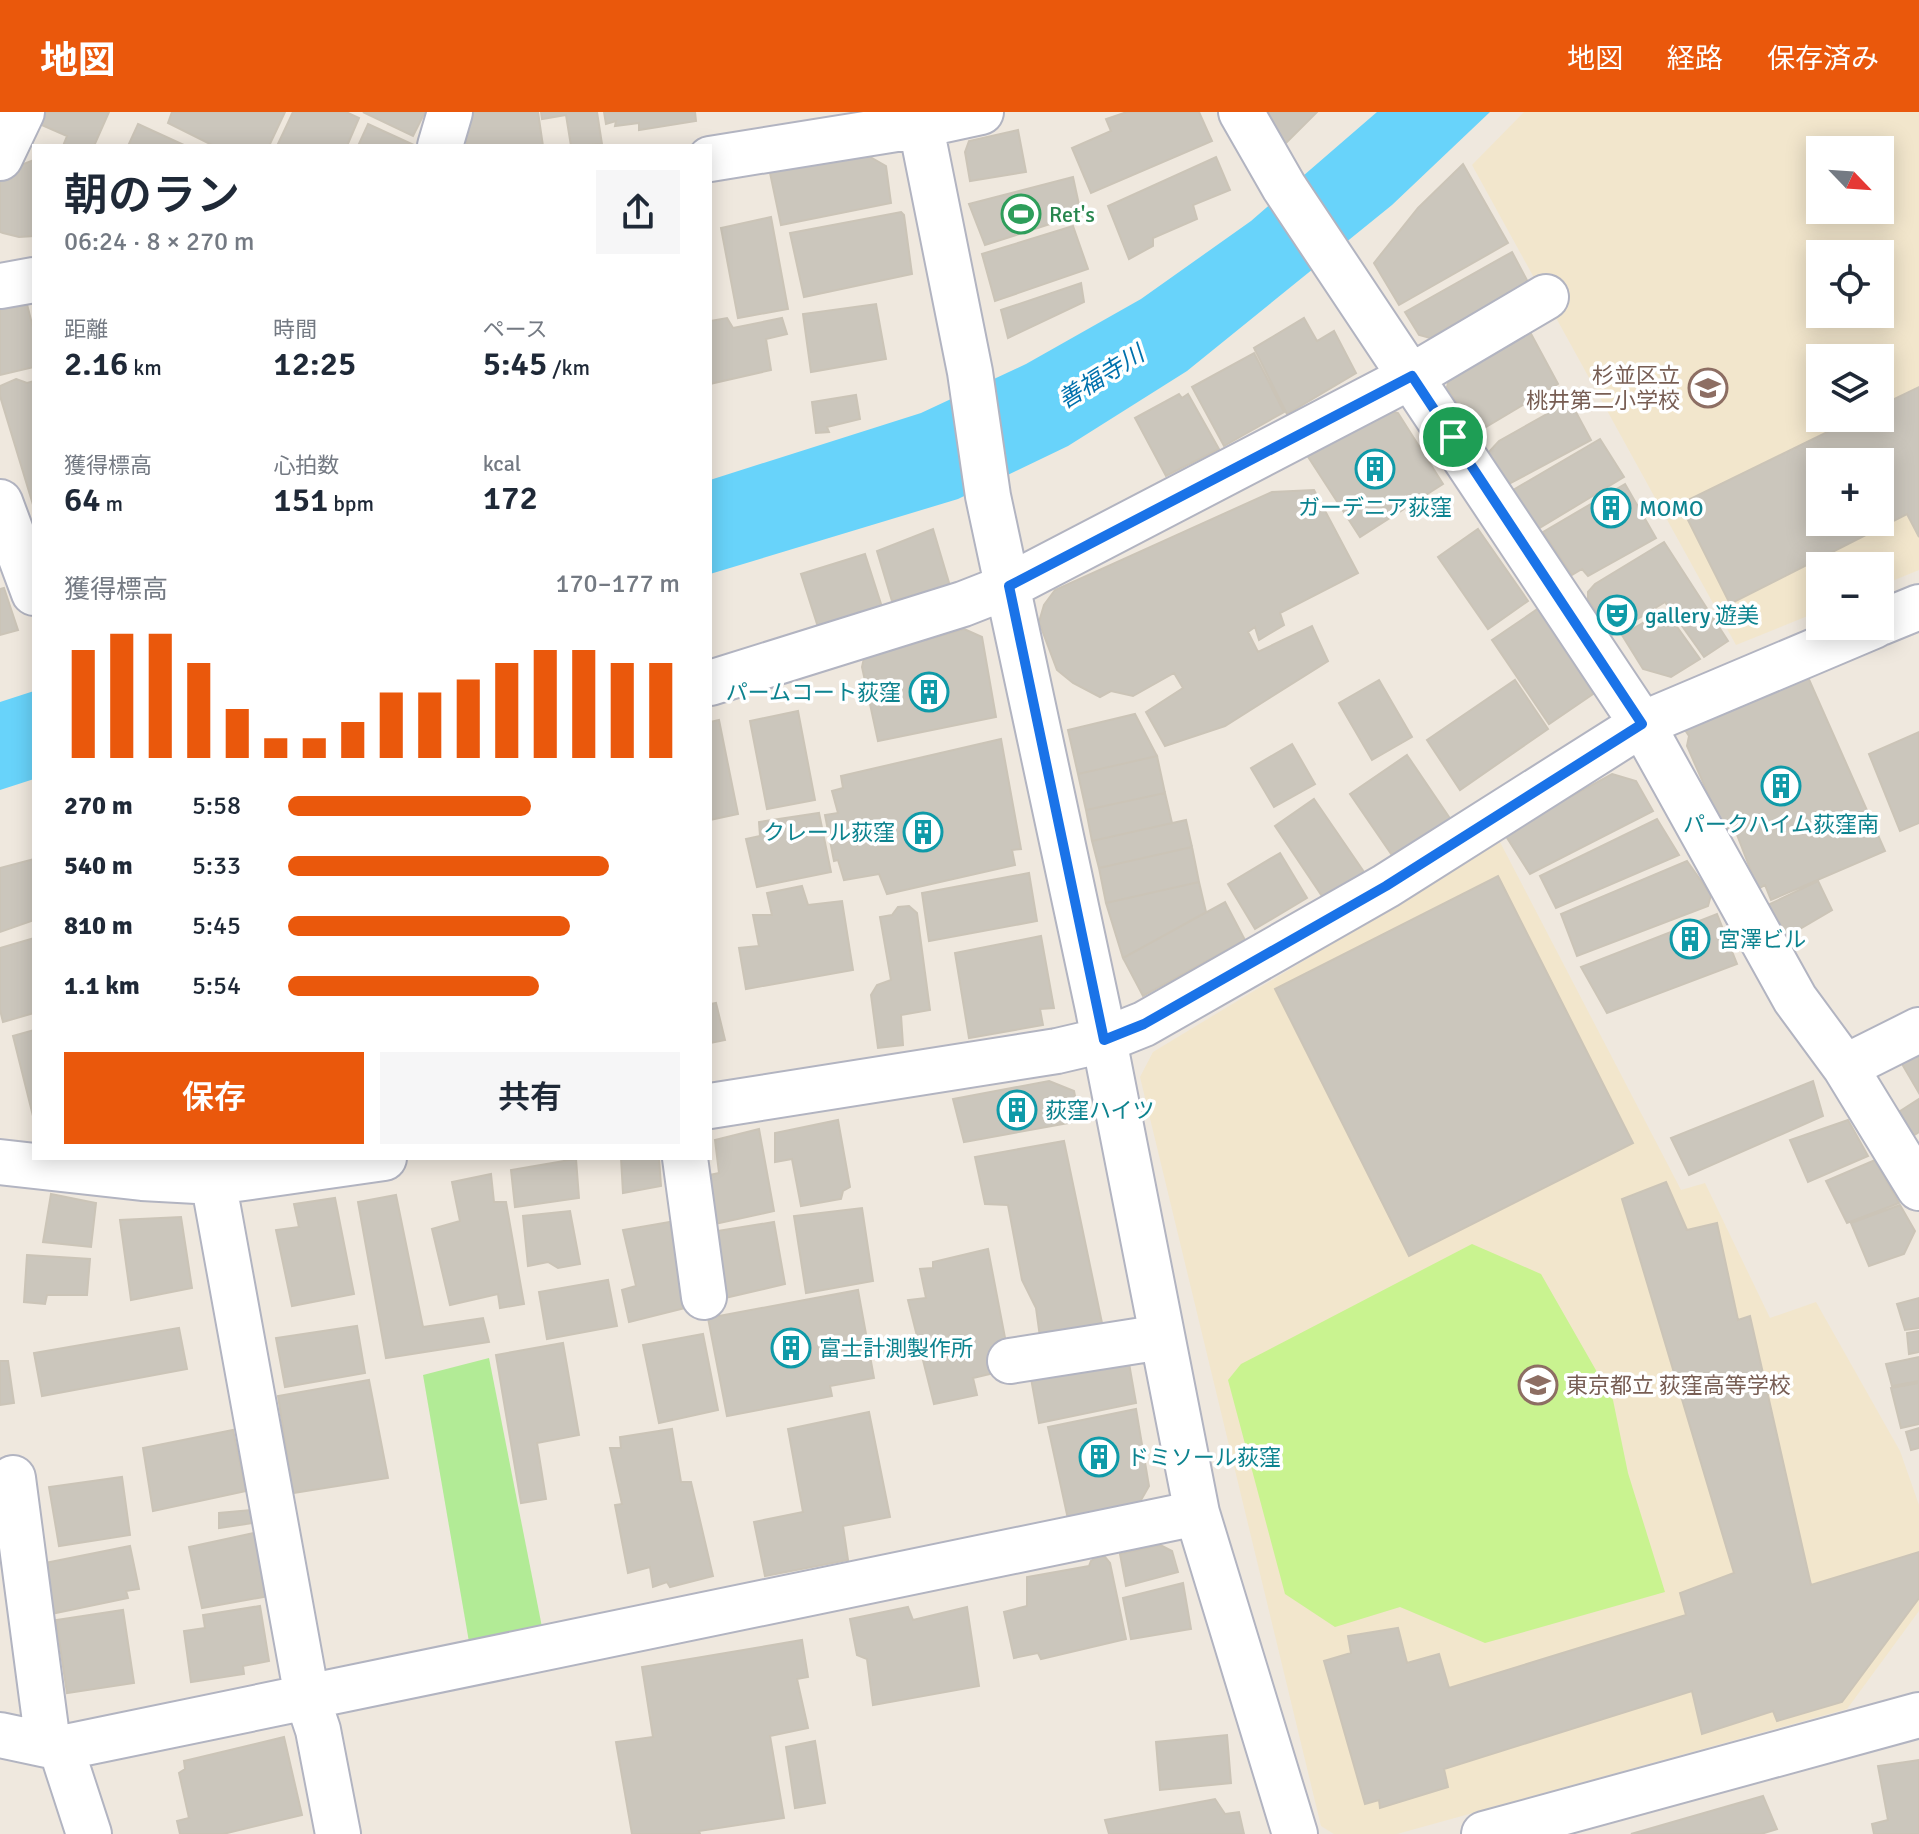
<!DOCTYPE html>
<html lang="ja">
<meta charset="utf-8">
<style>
body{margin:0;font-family:Signika,"Noto Sans JP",sans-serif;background:#f6f6f7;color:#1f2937;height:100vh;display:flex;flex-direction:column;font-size:30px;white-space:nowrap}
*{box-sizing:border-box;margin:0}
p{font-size:26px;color:#747a83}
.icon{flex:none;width:44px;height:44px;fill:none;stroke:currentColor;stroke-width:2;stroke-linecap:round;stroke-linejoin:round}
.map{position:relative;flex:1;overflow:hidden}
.drawer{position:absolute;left:32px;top:32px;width:680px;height:1016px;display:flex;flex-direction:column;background:#fff;border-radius:0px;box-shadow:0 4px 20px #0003}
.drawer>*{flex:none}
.needle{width:52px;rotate:115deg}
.buttons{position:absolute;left:1806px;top:24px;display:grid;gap:16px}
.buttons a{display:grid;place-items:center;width:88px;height:88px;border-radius:0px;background:#fff;box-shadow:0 4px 20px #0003;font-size:40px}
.pin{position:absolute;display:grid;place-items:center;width:68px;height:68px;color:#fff;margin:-34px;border:4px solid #fff;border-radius:50%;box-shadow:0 2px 8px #0007}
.round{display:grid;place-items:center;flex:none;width:84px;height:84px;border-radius:0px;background:#f6f6f7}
.summary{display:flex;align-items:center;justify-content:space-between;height:136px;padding:0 32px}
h1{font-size:44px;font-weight:600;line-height:60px}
.metrics{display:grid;grid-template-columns:repeat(3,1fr);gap:12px;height:136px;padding:8px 32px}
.metrics div{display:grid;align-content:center}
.metrics b{font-size:34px;font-weight:600}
.metrics small{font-size:22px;font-weight:400}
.metrics p{font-size:22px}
.chart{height:224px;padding:16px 32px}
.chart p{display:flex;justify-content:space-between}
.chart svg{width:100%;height:144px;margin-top:8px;stroke:#ea580c;stroke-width:6}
.button{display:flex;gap:16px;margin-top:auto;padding:16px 32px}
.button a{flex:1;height:92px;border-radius:0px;background:#ea580c;color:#fff;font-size:32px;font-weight:600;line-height:92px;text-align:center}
.button a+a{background:#f6f6f7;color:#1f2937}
ul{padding:0 32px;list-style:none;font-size:26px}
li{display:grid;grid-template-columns:128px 96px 1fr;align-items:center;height:60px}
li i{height:20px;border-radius:10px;background:#ea580c}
header{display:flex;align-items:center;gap:48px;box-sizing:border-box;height:112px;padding:0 40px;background:#ea580c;color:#fff}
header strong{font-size:38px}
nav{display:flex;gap:44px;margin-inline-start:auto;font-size:28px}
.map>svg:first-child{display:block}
</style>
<header>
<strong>地図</strong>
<nav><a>地図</a><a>経路</a><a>保存済み</a></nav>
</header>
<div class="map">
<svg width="1919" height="1722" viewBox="0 0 1919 1722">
<rect width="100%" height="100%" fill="#efe8de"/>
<path fill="#f2e6cc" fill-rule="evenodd" d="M1524,0H1919V458L1880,474V454H1820V499L1736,533L1472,53ZM1820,38H1880V98H1820ZM1820,142H1880V202H1820ZM1820,246H1880V306H1820ZM1820,350H1880V410H1820Z
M1500,730L1681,1078L1705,1071L1770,1206L1816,1190L1900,1339L1919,1393V1499L1847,1597L1397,1722H1334L1321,1714L1140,965L1153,940Z"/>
<path fill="#b2eb96" d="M489,1246L542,1515L469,1530L423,1263Z"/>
<path fill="#c9f390" d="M1472,1132L1541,1162L1613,1288L1628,1361L1665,1480L1485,1531L1400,1495L1335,1515L1285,1482L1228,1268L1241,1252Z"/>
<path fill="#68d3fa" d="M1377,0H1490L1392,93L1187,259L1068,334L958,387L710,462V368L921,301L1026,252L1141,187L1251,109Z
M34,579V667L0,678V590Z"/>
<path fill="#cbc6bc" stroke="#cbc4b7" stroke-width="2" fill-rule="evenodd" d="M32,0H109L94,34H63L67,24L28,7Z
M172,0H285L269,34H214L168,11Z
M293,0H346L359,6L347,34H277Z
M363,0H425L413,24Z
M463,0H538L543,34H467Z
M541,0H597L602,32L571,34L566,3L542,7Z
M604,0H695L696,9L639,18V11L615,14L616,9L606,12Z
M1127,0H1199L1212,29L1091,81L1072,36L1111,19L1106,7Z
M1259,0H1317L1282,35Z
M138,12L186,34H128Z
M368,12L416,34H358Z
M1018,18L1026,60L970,69L965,40L969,29Z
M858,38L886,54L891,91L781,113L769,56Z
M1216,45L1230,78L1193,93L1197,107L1153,126V134L1129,147L1108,94Z
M34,48V124L19,125L3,121L0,120V68L16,55Z
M1463,52L1508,131L1399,193L1374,151L1418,96Z
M1073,65L1081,102L985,133L969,92Z
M901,100L904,103L912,162L804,185L790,121Z
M771,105L788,197L738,206L721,116Z
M1073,114L1088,157L995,189L982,142Z
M1512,140L1528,170L1430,226L1419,223L1405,200Z
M1081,171L1084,190L1008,226L1001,198Z
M24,180L34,220V255L0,263V185Z
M876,192L886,247L811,260L803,202Z
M727,206L733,216L782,206L787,222L766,227L771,258L710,272V209Z
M1304,206L1317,229L1334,219L1356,261L1287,302L1254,236Z
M1530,220L1558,272L1476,321L1447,275L1450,263Z
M1254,241L1284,300L1224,334L1192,275Z
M16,267L27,271L34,269V396L0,284V274Z
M1919,275V425L1907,402L1730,492L1680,392L1856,306H1880V294ZM1820,350H1880V410H1820Z
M1179,282L1182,286L1188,282L1219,337L1166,364L1135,306Z
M856,283L860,307L827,315L829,320L816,321L812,290Z
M1570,289L1591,328L1507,373L1488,341L1499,329Z
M1381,296L1398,301L1443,372L1360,425L1305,340Z
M1600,327L1624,365L1538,417L1513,378Z
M1625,372L1656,426L1588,464L1582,457L1572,463L1543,420Z
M1314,378L1358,461L1280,501L1284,513L1259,528L1255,515L1248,520L1258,540L1312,514L1328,549L1225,614L1165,634L1146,600L1183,576L1174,561L1133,584L1111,579L1100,585L1073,571L1057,558L1039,510L1044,493L1055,478L1272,380Z
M933,417L950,474L892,489L877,439Z
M1478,417L1528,489L1488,517L1438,445Z
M1664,430L1728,529L1704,545L1665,490L1612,523L1588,487V480L1595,472Z
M865,442L882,495L818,515L801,462Z
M4,476L18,518L0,523V477Z
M1539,496L1596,580L1549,612L1492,528Z
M1665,498L1700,547L1671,565L1643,557L1622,523Z
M964,517L982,525L996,605L878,629L862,555L864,546Z
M1807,563L1885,739L1771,788L1765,773L1758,777L1734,715L1724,718L1687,634L1689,624L1685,618Z
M1379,568L1412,625L1372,648L1339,591Z
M1515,568L1548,617L1460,678L1427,628Z
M798,599L815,688L767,697L750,609Z
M1135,602L1157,644L1078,662L1068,618Z
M719,608L738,702L710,708V610Z
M1919,620V711L1900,719L1869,642Z
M1001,627L1021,737L1012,738L1015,753L887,782L879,762L844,768L838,748L834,749L825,703L838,701L832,679L843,676L841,664Z
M1292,632L1315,672L1274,695L1251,656Z
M1407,643L1451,708L1394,746L1350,682Z
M1157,644L1165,681L1086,698L1078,662Z
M1612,662L1636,669L1653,699L1530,762L1504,721Z
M1165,681L1172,711L1092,729L1086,698Z
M1314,687L1364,760L1324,787L1275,714Z
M819,701L831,760L757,775L746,727L760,724L759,710Z
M1657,707L1679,743L1556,796L1540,764Z
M1186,708L1192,735L1099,756L1092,729Z
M1192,735L1199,770L1106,791L1099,756Z
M1280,741L1307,786L1255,817L1228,772Z
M34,747V808L0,820V756Z
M1687,749L1711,783L1708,794L1577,844L1561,802Z
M1029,761L1037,809L929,829L922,781Z
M1498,764L1633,1031L1409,1144L1275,877Z
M1818,769L1832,798L1788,824L1768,793Z
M1199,770L1206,800L1123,846L1106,791Z
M802,774L808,793L842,789L853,858L746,877L739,836L759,834L753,803H772L767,781Z
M1225,790L1245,828L1143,884L1123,846Z
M909,794L917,801L930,898L901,903L903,933L878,936L871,883L877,873L891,868L880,805L892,803L898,795Z
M1717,802L1737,852L1607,901L1581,855Z
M1041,824L1054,896L1040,897L1043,913L969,926L955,841Z
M34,826V901L3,910L0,898V836Z
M716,891L725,928L710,931V892Z
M34,918V1008L13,924Z
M1919,932V981L1898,945Z
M1049,969L1074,979L1080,1009L964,1030L953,987Z
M1813,969L1823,1004L1689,1063L1671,1026Z
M1919,987V1020L1911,1025L1897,1001Z
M838,1008L850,1075L843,1079L841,1087L801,1094L792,1047L775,1050V1021Z
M1848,1008L1868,1044L1808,1070L1790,1028Z
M759,1017L774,1099L710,1113L700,1065L719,1061L715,1028Z
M1064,1029L1102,1211L1040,1225L1036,1196L1022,1168L1008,1093L985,1092L975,1045Z
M621,1046H659L661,1074L623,1081Z
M576,1047L579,1086L515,1095L511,1058Z
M1875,1048L1899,1091L1847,1111L1826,1069Z
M491,1062L494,1090H506L524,1192L500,1196L498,1182L450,1193L432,1117L460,1109L452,1070Z
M1666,1070L1687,1118L1717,1111L1738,1208L1750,1204L1811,1473L1919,1440V1486L1842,1590L1777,1609L1773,1599L1702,1622L1692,1579L1444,1657L1448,1675L1380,1696L1379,1688L1365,1692L1324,1549L1351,1541L1348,1524L1398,1516L1407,1551L1439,1542L1449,1576L1686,1503L1680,1481L1734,1461L1622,1087Z
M51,1082L96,1091L91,1135L43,1130Z
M396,1083L423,1215L483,1206L489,1230L386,1246L358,1090Z
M335,1086L354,1182L292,1194L276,1118L299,1115L294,1092Z
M1900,1093L1915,1119L1904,1142L1869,1154L1851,1111Z
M862,1096L873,1169L806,1181L794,1104Z
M570,1099L580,1152L558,1156L548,1150L528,1154L523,1104Z
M181,1105L192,1176L131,1188L120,1108Z
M670,1110L685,1196L629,1210L622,1178L636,1174L623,1118Z
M774,1110L785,1172L725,1186L711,1120Z
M988,1137L1011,1257L973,1266L977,1283L934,1292L908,1188L926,1186L920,1157L933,1156V1150Z
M27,1143L90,1147L87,1183H47L45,1192L24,1190Z
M608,1168L617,1214L547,1227L539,1180Z
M858,1178L874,1266L830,1274L832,1284L727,1304L708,1206Z
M1919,1186V1216L1905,1218L1897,1192Z
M357,1214L365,1261L285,1275L276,1226Z
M179,1216L187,1257L42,1284L34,1241Z
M1919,1219V1240L1909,1242L1907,1221Z
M703,1222L718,1298L659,1311L643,1233Z
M563,1231L579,1323L537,1331L546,1387L521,1391L496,1243Z
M1127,1240L1136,1291L1039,1311L1029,1255Z
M1919,1245V1269L1892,1274L1886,1252Z
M0,1249H8L14,1291L0,1293Z
M369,1268L388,1366L293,1381L278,1284Z
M1919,1271V1312L1901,1316L1891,1276Z
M1136,1297L1149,1374L1140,1390L1068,1407L1048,1315Z
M869,1300L890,1405L843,1414L848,1448L765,1464L754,1410L803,1400L788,1317Z
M1919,1316V1336L1911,1338L1906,1320Z
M672,1317L681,1370H691L713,1464L670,1475L667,1470L653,1475L650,1455L628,1461L615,1393L622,1392L610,1336H621L620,1325Z
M233,1318L246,1379L153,1399L143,1336Z
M122,1365L130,1423L59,1434L49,1375Z
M251,1398L253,1411L219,1416V1401Z
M254,1421L269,1484L202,1496L189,1435Z
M1160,1433L1172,1439L1178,1460L1126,1474L1120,1442Z
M130,1434L139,1477L126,1479L128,1486L51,1502L40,1452Z
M1099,1444L1105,1445L1110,1451L1126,1527L1041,1547L1038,1541L1014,1546L1004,1500L1027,1494V1465L1089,1454L1091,1449Z
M1183,1471L1191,1517L1131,1527L1123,1486Z
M260,1494L269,1549L243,1554L244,1562L191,1570L184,1519L205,1516L203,1503Z
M908,1495L913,1508L967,1495L979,1574L873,1593L867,1547L857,1543L850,1507Z
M123,1498L134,1571L67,1581L56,1508Z
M802,1528L808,1565L797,1567L808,1616L770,1624L784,1706L699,1719L700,1722H632L616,1630L653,1625L642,1555Z
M1227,1623L1231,1671L1160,1678L1156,1630Z
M284,1625L302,1703L223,1722H180L177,1709L189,1706L179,1661L185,1657L184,1649Z
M815,1629L825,1691L795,1696L786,1635Z
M1919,1648V1722H1874L1872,1712L1888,1708L1878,1654Z
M1763,1684L1777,1717L1761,1722H1631Z
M1215,1687L1225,1702L1239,1700L1244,1722H1109L1105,1708Z"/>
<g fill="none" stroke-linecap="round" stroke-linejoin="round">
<defs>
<path id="minor" d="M918,0L970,260L988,384L1098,897L1197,1401L1295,1722
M1241,0L1284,75L1642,612L1795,887L1845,955L1919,1076
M440,34L450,0
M0,46L22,0
M710,47L921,13L981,0
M0,174L34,168
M0,390L34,481
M1880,511L1919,495
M710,571L963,492L1009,474L1412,264L1546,185
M1845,955L1919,918
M710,994L1057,939L1104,928L1144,912L1386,774L1642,612L1874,514
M209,1046L307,1585L318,1618L338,1722
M685,1046L704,1185
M0,1050L142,1066L215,1070L384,1046
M1010,1249L1162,1225
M13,1366L48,1632
M0,1623L61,1636L1197,1401
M61,1636L89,1722
M1484,1722L1919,1603"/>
</defs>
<use href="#minor" stroke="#b2b4c1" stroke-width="48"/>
<use href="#minor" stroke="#fff" stroke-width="44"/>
</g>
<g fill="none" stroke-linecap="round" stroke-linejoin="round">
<defs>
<path id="route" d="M1412,264L1642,612L1386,774L1144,912L1104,928L1009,474Z"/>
</defs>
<use href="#route" stroke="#fff" stroke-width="16"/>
<use href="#route" stroke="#1a73e8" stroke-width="10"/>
</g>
<defs>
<symbol id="stadium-ring" viewBox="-11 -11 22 22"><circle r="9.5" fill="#fff" stroke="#2e9e5b" stroke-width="1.5"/><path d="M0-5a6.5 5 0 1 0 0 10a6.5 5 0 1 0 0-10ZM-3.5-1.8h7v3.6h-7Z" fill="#2e9e5b"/></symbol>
<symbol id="school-ring" viewBox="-11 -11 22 22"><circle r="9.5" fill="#fff" stroke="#8d6e63" stroke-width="1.5"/><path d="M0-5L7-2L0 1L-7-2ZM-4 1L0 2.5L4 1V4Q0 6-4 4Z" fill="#8d6e63"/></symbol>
<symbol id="building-ring" viewBox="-11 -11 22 22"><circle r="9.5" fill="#fff" stroke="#0f9aa8" stroke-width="1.5"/><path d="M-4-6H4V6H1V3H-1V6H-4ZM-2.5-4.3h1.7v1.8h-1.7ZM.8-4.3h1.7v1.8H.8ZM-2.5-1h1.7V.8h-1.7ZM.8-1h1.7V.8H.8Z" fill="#0f9aa8"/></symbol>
<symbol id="theatre-ring" viewBox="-11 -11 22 22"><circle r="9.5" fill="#fff" stroke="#0f9aa8" stroke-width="1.5"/><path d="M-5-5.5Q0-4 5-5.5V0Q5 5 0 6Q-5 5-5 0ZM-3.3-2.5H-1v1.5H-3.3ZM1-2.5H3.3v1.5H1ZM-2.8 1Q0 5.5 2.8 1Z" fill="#0f9aa8"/></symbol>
</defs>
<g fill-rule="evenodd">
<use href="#stadium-ring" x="999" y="80" width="44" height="44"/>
<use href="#school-ring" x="1686" y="254" width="44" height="44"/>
<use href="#building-ring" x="1353" y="335" width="44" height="44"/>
<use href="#building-ring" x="1589" y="374" width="44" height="44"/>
<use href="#theatre-ring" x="1595" y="481" width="44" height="44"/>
<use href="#building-ring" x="907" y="558" width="44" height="44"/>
<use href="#building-ring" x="1759" y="652" width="44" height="44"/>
<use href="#building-ring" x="901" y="698" width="44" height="44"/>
<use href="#building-ring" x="1668" y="805" width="44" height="44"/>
<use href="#building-ring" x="995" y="976" width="44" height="44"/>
<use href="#building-ring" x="769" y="1214" width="44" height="44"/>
<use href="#school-ring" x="1516" y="1251" width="44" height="44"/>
<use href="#building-ring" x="1077" y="1323" width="44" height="44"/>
</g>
<g text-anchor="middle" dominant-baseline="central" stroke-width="7" stroke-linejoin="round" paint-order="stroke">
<g font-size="22" fill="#27864d" stroke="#fff" text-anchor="start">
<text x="1049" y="102">Ret's</text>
</g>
<g font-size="22" fill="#785e54" stroke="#fff" text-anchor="end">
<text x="1680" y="263">杉並区立<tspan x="1680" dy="25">桃井第二小学校</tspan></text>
<text x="1566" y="1273" text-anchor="start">東京都立 荻窪高等学校</text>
</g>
<g font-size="22" fill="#0d838f" stroke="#fff" text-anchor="start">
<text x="1375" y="395" text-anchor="middle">ガーデニア荻窪</text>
<text x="1639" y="396">MOMO</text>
<text x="1645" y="503">gallery 遊美</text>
<text x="901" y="580" text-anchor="end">パームコート荻窪</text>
<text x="1781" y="712" text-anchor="middle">パークハイム荻窪南</text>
<text x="895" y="720" text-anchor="end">クレール荻窪</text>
<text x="1718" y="827">宮澤ビル</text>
<text x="1045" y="998">荻窪ハイツ</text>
<text x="819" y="1236">富士計測製作所</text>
<text x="1127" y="1345">ドミソール荻窪</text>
</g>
<g font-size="24" font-style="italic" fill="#0071ad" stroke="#fff">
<text transform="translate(1101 265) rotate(-32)">善福寺川</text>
</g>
</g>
</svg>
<div class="buttons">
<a><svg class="needle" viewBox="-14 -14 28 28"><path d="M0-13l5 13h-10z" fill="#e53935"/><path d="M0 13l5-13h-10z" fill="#747a83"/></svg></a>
<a><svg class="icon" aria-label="locate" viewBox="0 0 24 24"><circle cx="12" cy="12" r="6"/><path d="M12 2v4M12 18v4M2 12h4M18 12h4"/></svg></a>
<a><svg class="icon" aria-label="layers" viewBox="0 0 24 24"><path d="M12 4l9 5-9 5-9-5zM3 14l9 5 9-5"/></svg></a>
<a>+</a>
<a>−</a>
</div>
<div class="pin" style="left:1453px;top:325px;background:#1e9e55"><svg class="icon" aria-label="arrive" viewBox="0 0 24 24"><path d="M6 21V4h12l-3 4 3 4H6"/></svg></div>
<section class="drawer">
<div class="summary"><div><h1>朝のラン</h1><p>06:24 · 8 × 270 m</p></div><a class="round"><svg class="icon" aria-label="share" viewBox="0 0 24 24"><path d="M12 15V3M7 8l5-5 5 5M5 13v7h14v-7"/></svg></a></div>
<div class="metrics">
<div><p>距離</p><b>2.16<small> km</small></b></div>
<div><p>時間</p><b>12:25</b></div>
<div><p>ペース</p><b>5:45<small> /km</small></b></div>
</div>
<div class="metrics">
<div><p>獲得標高</p><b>64<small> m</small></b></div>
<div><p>心拍数</p><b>151<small> bpm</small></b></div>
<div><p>kcal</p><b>172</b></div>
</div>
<div class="chart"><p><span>獲得標高</span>170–177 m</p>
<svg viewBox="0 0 160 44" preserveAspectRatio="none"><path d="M5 44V11M15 44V6M25 44V6M35 44V15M45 44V29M55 44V38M65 44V38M75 44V33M85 44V24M95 44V24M105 44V20M115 44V15M125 44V11M135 44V11M145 44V15M155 44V15"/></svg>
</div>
<ul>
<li><b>270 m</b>5:58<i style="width:62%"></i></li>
<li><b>540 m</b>5:33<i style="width:82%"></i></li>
<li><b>810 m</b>5:45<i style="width:72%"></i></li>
<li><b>1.1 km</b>5:54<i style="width:64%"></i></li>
</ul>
<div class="button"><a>保存</a><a>共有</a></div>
</section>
</div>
